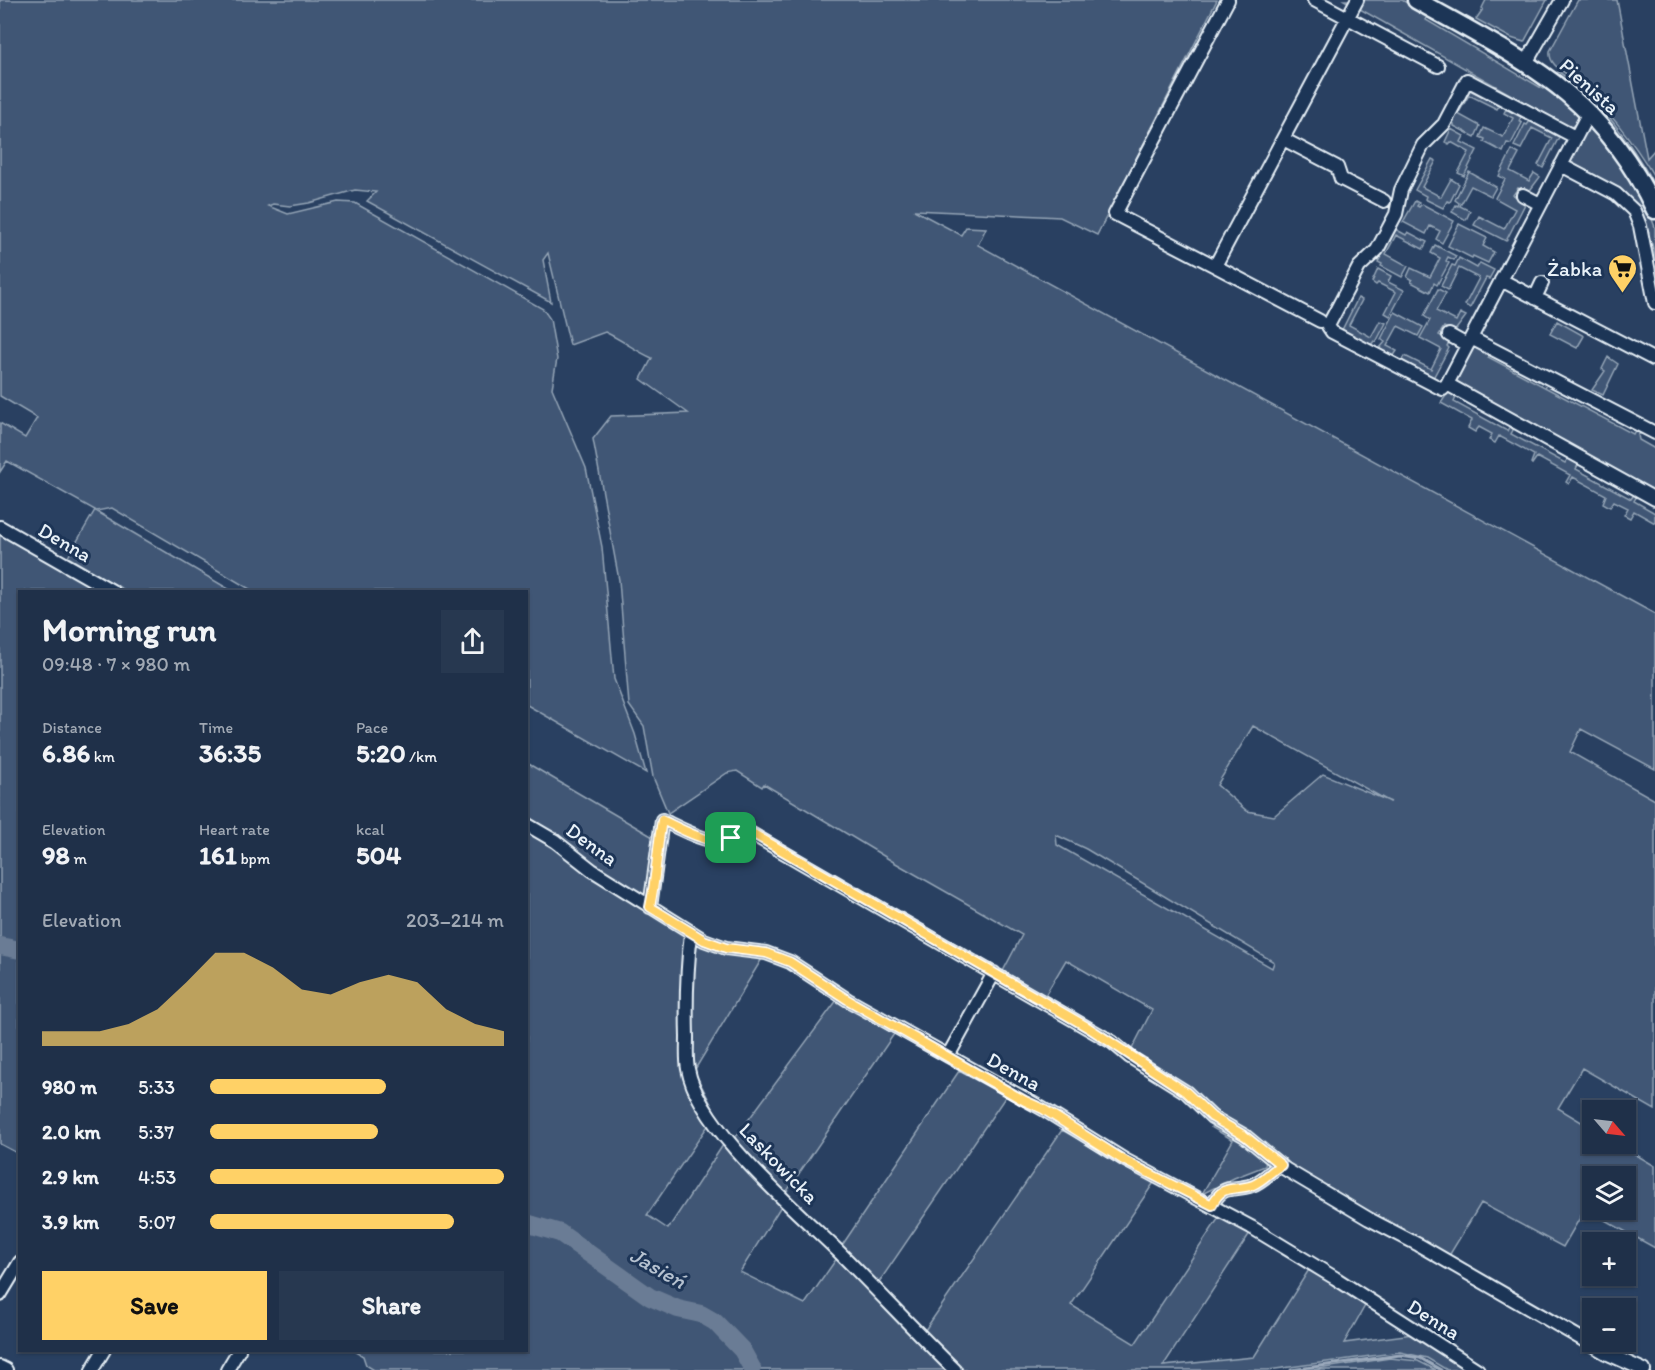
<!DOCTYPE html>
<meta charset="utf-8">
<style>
body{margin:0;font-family:Itim,sans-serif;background:#273850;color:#f1f3f6;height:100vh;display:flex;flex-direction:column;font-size:22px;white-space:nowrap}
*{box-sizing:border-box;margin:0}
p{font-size:20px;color:#a1a9b4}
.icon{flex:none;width:33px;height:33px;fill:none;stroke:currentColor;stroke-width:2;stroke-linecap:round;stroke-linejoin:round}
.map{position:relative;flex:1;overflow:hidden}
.details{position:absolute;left:18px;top:590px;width:510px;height:762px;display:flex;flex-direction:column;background:#1f3049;border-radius:0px;box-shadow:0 2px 4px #0004,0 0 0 2px #3c4b61}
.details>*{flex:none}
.needle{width:39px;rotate:118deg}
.tools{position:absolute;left:1582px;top:1100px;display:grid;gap:12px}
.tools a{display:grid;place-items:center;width:54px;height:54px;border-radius:0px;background:#1f3049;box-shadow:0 2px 4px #0004,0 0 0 2px #3c4b61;font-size:30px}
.pin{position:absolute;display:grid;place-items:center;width:51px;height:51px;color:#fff;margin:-26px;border-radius:12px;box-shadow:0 3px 9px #0006}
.round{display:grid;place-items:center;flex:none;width:63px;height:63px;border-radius:0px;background:#273850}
.summary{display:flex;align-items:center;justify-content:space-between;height:102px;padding:0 24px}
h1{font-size:33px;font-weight:800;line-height:45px}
.figures{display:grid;grid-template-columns:repeat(3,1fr);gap:9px;height:102px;padding:6px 24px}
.figures div{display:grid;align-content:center}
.figures b{font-size:26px;font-weight:800}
.figures small{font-size:16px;font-weight:400}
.figures p{font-size:16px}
.chart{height:168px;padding:12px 24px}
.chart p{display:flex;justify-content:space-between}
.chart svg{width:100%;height:108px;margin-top:6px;fill:#ffd166;opacity:.7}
.button{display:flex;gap:12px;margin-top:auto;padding:12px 24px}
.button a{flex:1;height:69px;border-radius:0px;background:#ffd166;color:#111;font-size:24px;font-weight:800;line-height:69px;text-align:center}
.button a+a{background:#273850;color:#f1f3f6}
ul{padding:0 24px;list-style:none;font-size:20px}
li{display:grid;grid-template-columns:96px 72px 1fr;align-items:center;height:45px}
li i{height:15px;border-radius:8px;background:#ffd166}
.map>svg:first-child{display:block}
</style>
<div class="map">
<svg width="1655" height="1370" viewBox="0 0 1655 1370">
<rect width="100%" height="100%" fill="#294061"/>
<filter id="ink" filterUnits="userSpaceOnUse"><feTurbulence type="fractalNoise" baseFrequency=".0167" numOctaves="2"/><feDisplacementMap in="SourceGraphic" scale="12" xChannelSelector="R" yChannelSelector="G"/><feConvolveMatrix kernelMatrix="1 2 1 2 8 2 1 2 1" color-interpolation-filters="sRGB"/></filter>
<g filter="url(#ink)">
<path fill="#415774" stroke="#94a4b6" stroke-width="1.5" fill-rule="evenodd" d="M0,0H1217L1097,235L1060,217L914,210L961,235L966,227L986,228L978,245L1655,614V769L1581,729L1570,752L1655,800V1110L1582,1068L1558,1108L1593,1129V1143H1616L1655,1166V1248L1585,1209L1563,1247L1481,1203L1444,1264L1279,1157L1266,1160L1265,1166L1234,1178L1202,1194L1233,1140L1211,1127L1219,1118L1191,1088L1131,1051L1152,1010L1066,960L1043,999L1002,973L1022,935L892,861L764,784L762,787L737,771L727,773L668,813L653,777L644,726L629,705L619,580L593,439L611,416L688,413L641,379L652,358C636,351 622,340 605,332L570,345L548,253L543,260L551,302L367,201L376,192L355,190L309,203L290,206L273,204L268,206L288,214L338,202L355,203L543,309L550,319L557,359L552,388L586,468L602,547L614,679L635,734L646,773L527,705L526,591H253L112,508L96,511L232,591H126L68,557L95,510L7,461L0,472V423L25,438L37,418L0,396ZM1253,726L1390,802H1391L1323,774L1274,816L1247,811L1217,785ZM1056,835L1086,849L1274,962L1272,968L1057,845ZM1593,1176H1626V1209H1593Z
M1344,0H1402L1428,15L1426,20L1543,89L1547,84L1579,113L1578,121L1570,128Z
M1486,0H1547L1524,42L1511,38L1476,19L1483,9L1482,8Z
M1578,0H1617L1647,158L1655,149V178C1633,141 1609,109 1576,81C1566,72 1548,66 1550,51Z
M1559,72C1601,99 1631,143 1655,186V195L1601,116L1555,73Z
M1468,89L1499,105L1497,109L1469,95L1458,114L1480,126L1475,137L1454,126V124L1451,122Z
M1506,109L1521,117L1519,121L1522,123L1511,144L1507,143L1503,152L1484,142L1485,139L1480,137L1484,128L1503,137L1513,118L1504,113Z
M1530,121L1559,137L1543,168L1538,165L1552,138L1532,128L1521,149L1514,146L1525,124L1527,125Z
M1592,126L1618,157L1651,217L1655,227V261L1652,244H1648L1646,234L1649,232L1640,211L1571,163L1570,158L1586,127Z
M1451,129L1464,136L1461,142L1477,150L1464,176L1458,173L1469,152L1451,142L1449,144L1445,142Z
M1512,150L1519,154L1510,171L1529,181L1534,173L1540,177L1528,193L1518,188L1513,195L1526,202L1506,241L1474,225L1479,216L1504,229L1515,209L1495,198L1505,179L1499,176Z
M1432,159L1436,161L1422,187L1441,197L1451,179L1459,184L1450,202L1447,201L1443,208L1425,199L1426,196L1415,190Z
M1469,172L1496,187L1491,196L1471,186L1460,206L1470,211L1466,220L1452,212L1456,205L1458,206L1459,203L1455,200Z
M1415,201L1419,203L1417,206L1419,207L1422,204L1454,221L1442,243L1436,239L1440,231L1430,226L1426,234L1403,222Z
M1459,224L1487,238L1483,246L1494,252L1488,263L1473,256L1472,258L1448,246Z
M1395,229L1406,235L1408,232L1427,242L1423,249L1396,235L1386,254L1408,266L1402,277L1381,266L1382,264L1378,262Z
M1435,245L1456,256L1454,260L1448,257L1446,261L1449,263L1437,285L1434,283L1430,292L1411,282L1412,280L1407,277L1411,268L1430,277L1440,258L1431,253Z
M1459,258L1477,268L1480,263L1494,270L1489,279L1486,278L1470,308L1465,305L1479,278L1459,268L1448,290L1441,286L1452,265L1455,266Z
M1378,269L1391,276L1388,282L1404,290L1390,316L1385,313L1396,292L1378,283L1376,285L1372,282Z
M1438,289L1446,293L1436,311L1456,321L1460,313L1466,316L1454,332L1444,327L1439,335L1450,341L1447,346L1449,348L1433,378L1402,362L1405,356L1431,369L1441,349L1420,338L1430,320L1424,316Z
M1358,298L1362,300L1349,325L1371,337L1380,321L1386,323L1376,342L1374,341L1371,345L1342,330Z
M1395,312L1423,327L1418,336L1398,326L1387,346L1397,351L1393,357L1379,349L1385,342L1381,339Z
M1557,321L1584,336L1577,348L1550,334Z
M1477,346L1490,352L1488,357L1633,434L1635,430L1644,432L1638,435L1639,440L1655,449V495L1454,383L1472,347Z
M1608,357L1618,364L1603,395L1592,390L1605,371L1602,369Z
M1449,391L1457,395L1454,402L1507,431L1511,424L1515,426L1511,434L1565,463L1569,457L1579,463L1576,469L1631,499L1635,493L1638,494L1634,501L1655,513V523L1634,511L1630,518L1624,515L1628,508L1614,501L1610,507L1603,503L1606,495L1573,477L1569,484L1566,482L1570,475L1537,457L1532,464L1531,463L1534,455L1499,436L1495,443L1489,440L1492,434L1479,427L1475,432L1468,428L1472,420L1441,403Z
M0,529L112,591H20L19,1154L0,1144Z
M527,763L653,837L647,895L642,896L527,817Z
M527,832L551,845L703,945L763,957L694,1071L716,1114L647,1215L668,1229L723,1145L781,1206L740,1272L805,1304L837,1258L945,1370H758L752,1368V1370H374L366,1365L363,1356L353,1350H526Z
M837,1000L894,1034L785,1194L735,1138Z
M959,1071L1006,1096L877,1285L841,1247Z
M1062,1130L1155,1181L1071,1305L1135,1344L1220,1216L1250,1233L1163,1366L1254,1357L1310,1268L1366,1304L1344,1343L1413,1334L1471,1370H1447L1427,1358L1400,1352L1268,1370H961L923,1333Z
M1390,1358L1418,1361L1436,1370H1311Z"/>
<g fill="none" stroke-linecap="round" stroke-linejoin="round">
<path stroke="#9dabbd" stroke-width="3" d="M752,1368L754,1370
M1291,1370L1400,1355L1420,1358L1441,1370"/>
<path stroke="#6b7c95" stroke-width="18" d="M0,946L20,950
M526,1223L560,1233L650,1297L678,1309L701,1314L715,1322L742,1350L752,1368"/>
<defs>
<path id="street" d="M1314,0L1438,66
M1526,63L1562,0
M1575,137L1467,80L1444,124L1423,145L1401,190L1396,214L1377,250L1359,267L1328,326L1332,332L1438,387L1443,389L1447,384L1655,499
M1283,139L1337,167L1341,179L1384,201
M1561,165L1616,194L1634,211L1640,226L1655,303
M1523,195L1540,204
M1215,266L1115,214L1228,0
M1501,280L1655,360
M1535,298L1542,283
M1320,321L1215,266L1357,0
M1449,335L1467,345
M1471,338L1655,433
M1447,384L1589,112
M0,527L112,591
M526,824L555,841L592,870L704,940L726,948L766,953L790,962L848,1000L1043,1109L1125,1160L1251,1227L1335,1278L1478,1370
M650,907L662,820C677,827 706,843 722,841C732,839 739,832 750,833L1112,1042L1130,1057L1186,1092L1212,1117L1245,1136L1285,1169L1369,1219L1419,1245L1606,1353L1644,1370
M691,933C687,967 686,1002 687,1037C687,1047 686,1059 688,1069C699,1130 799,1212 843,1256C881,1294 917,1333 955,1370
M948,1056L994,973
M1212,1205C1223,1182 1234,1192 1252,1185C1263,1181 1271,1171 1281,1165
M0,1295L20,1262
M0,1367L6,1370
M92,1370L104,1350
M227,1370L239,1350"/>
<path id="secondary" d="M1416,0C1522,60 1600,93 1655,210"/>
</defs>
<use href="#street" stroke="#e8f1f8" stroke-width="16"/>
<use href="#secondary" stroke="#e8f1f8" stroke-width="21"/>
<use href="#street" stroke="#1d3557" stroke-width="12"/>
<use href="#secondary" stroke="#1d3557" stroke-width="16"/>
</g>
</g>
<g fill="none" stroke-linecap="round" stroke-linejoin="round" filter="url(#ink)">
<defs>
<path id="route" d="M662,820C677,827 706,843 722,841C732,839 739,832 750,832L1089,1028L1186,1092L1212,1117L1245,1136L1281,1165C1271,1171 1263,1181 1253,1185C1234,1192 1223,1182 1212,1205L1125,1161L1043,1109L1025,1101L848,1000L790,962L766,953L726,948L704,940L650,907C656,879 657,849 662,820Z"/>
</defs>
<use href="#route" stroke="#fff" stroke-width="12"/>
<use href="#route" stroke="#ffd166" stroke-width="8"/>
</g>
<defs>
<symbol id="supermarket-pin" viewBox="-11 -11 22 30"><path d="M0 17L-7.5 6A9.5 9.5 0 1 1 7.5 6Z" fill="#ffd166" stroke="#1d3557"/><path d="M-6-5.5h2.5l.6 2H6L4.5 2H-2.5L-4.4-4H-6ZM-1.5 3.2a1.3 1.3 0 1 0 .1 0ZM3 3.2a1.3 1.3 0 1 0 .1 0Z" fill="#111"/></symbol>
</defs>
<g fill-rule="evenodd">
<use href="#supermarket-pin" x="1606" y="252" width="33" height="45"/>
</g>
<g text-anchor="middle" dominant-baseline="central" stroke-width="6" stroke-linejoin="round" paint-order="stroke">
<g font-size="21" fill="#e8f1f8" stroke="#1d3557">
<text transform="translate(1590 86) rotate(42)">Pienista</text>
<text transform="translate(65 542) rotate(30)">Denna</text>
<text transform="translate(592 844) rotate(36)">Denna</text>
<text transform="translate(1014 1071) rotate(29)">Denna</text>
<text transform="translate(779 1163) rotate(46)">Laskowicka</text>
<text transform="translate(1434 1319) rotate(32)">Denna</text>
</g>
<g font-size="21" fill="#e8f1f8" stroke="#1d3557" text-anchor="end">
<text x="1602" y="268">Żabka</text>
</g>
<g font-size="22" font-style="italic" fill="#b6c2d0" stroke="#1d3557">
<text transform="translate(658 1268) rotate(30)">Jasień</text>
</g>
</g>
</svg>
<div class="tools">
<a><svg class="needle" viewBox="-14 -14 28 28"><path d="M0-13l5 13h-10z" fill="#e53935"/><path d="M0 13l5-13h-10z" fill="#a1a9b4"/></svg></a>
<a><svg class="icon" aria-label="layers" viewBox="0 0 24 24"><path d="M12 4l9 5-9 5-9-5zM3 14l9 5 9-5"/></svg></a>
<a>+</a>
<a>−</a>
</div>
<div class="pin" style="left:731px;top:838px;background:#1e9e55"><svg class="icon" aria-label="arrive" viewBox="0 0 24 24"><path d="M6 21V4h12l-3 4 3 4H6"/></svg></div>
<section class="details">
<div class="summary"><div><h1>Morning run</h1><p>09:48 · 7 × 980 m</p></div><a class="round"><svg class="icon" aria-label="share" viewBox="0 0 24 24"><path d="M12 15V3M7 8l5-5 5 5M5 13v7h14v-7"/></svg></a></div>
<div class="figures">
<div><p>Distance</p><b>6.86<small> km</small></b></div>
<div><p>Time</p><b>36:35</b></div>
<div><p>Pace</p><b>5:20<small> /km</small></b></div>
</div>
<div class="figures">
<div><p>Elevation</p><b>98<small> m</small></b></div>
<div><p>Heart rate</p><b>161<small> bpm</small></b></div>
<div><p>kcal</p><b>504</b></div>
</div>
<div class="chart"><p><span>Elevation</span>203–214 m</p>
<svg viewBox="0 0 160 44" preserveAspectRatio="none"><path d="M0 44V38L10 38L20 38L30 35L40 29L50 18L60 6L70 6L80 12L90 21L100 23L110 18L120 15L130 18L140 29L150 35L160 38V44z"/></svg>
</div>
<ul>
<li><b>980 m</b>5:33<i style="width:60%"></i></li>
<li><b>2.0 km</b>5:37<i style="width:57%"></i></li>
<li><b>2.9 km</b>4:53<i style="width:100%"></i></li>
<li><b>3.9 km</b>5:07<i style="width:83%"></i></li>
</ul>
<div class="button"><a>Save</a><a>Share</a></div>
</section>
</div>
